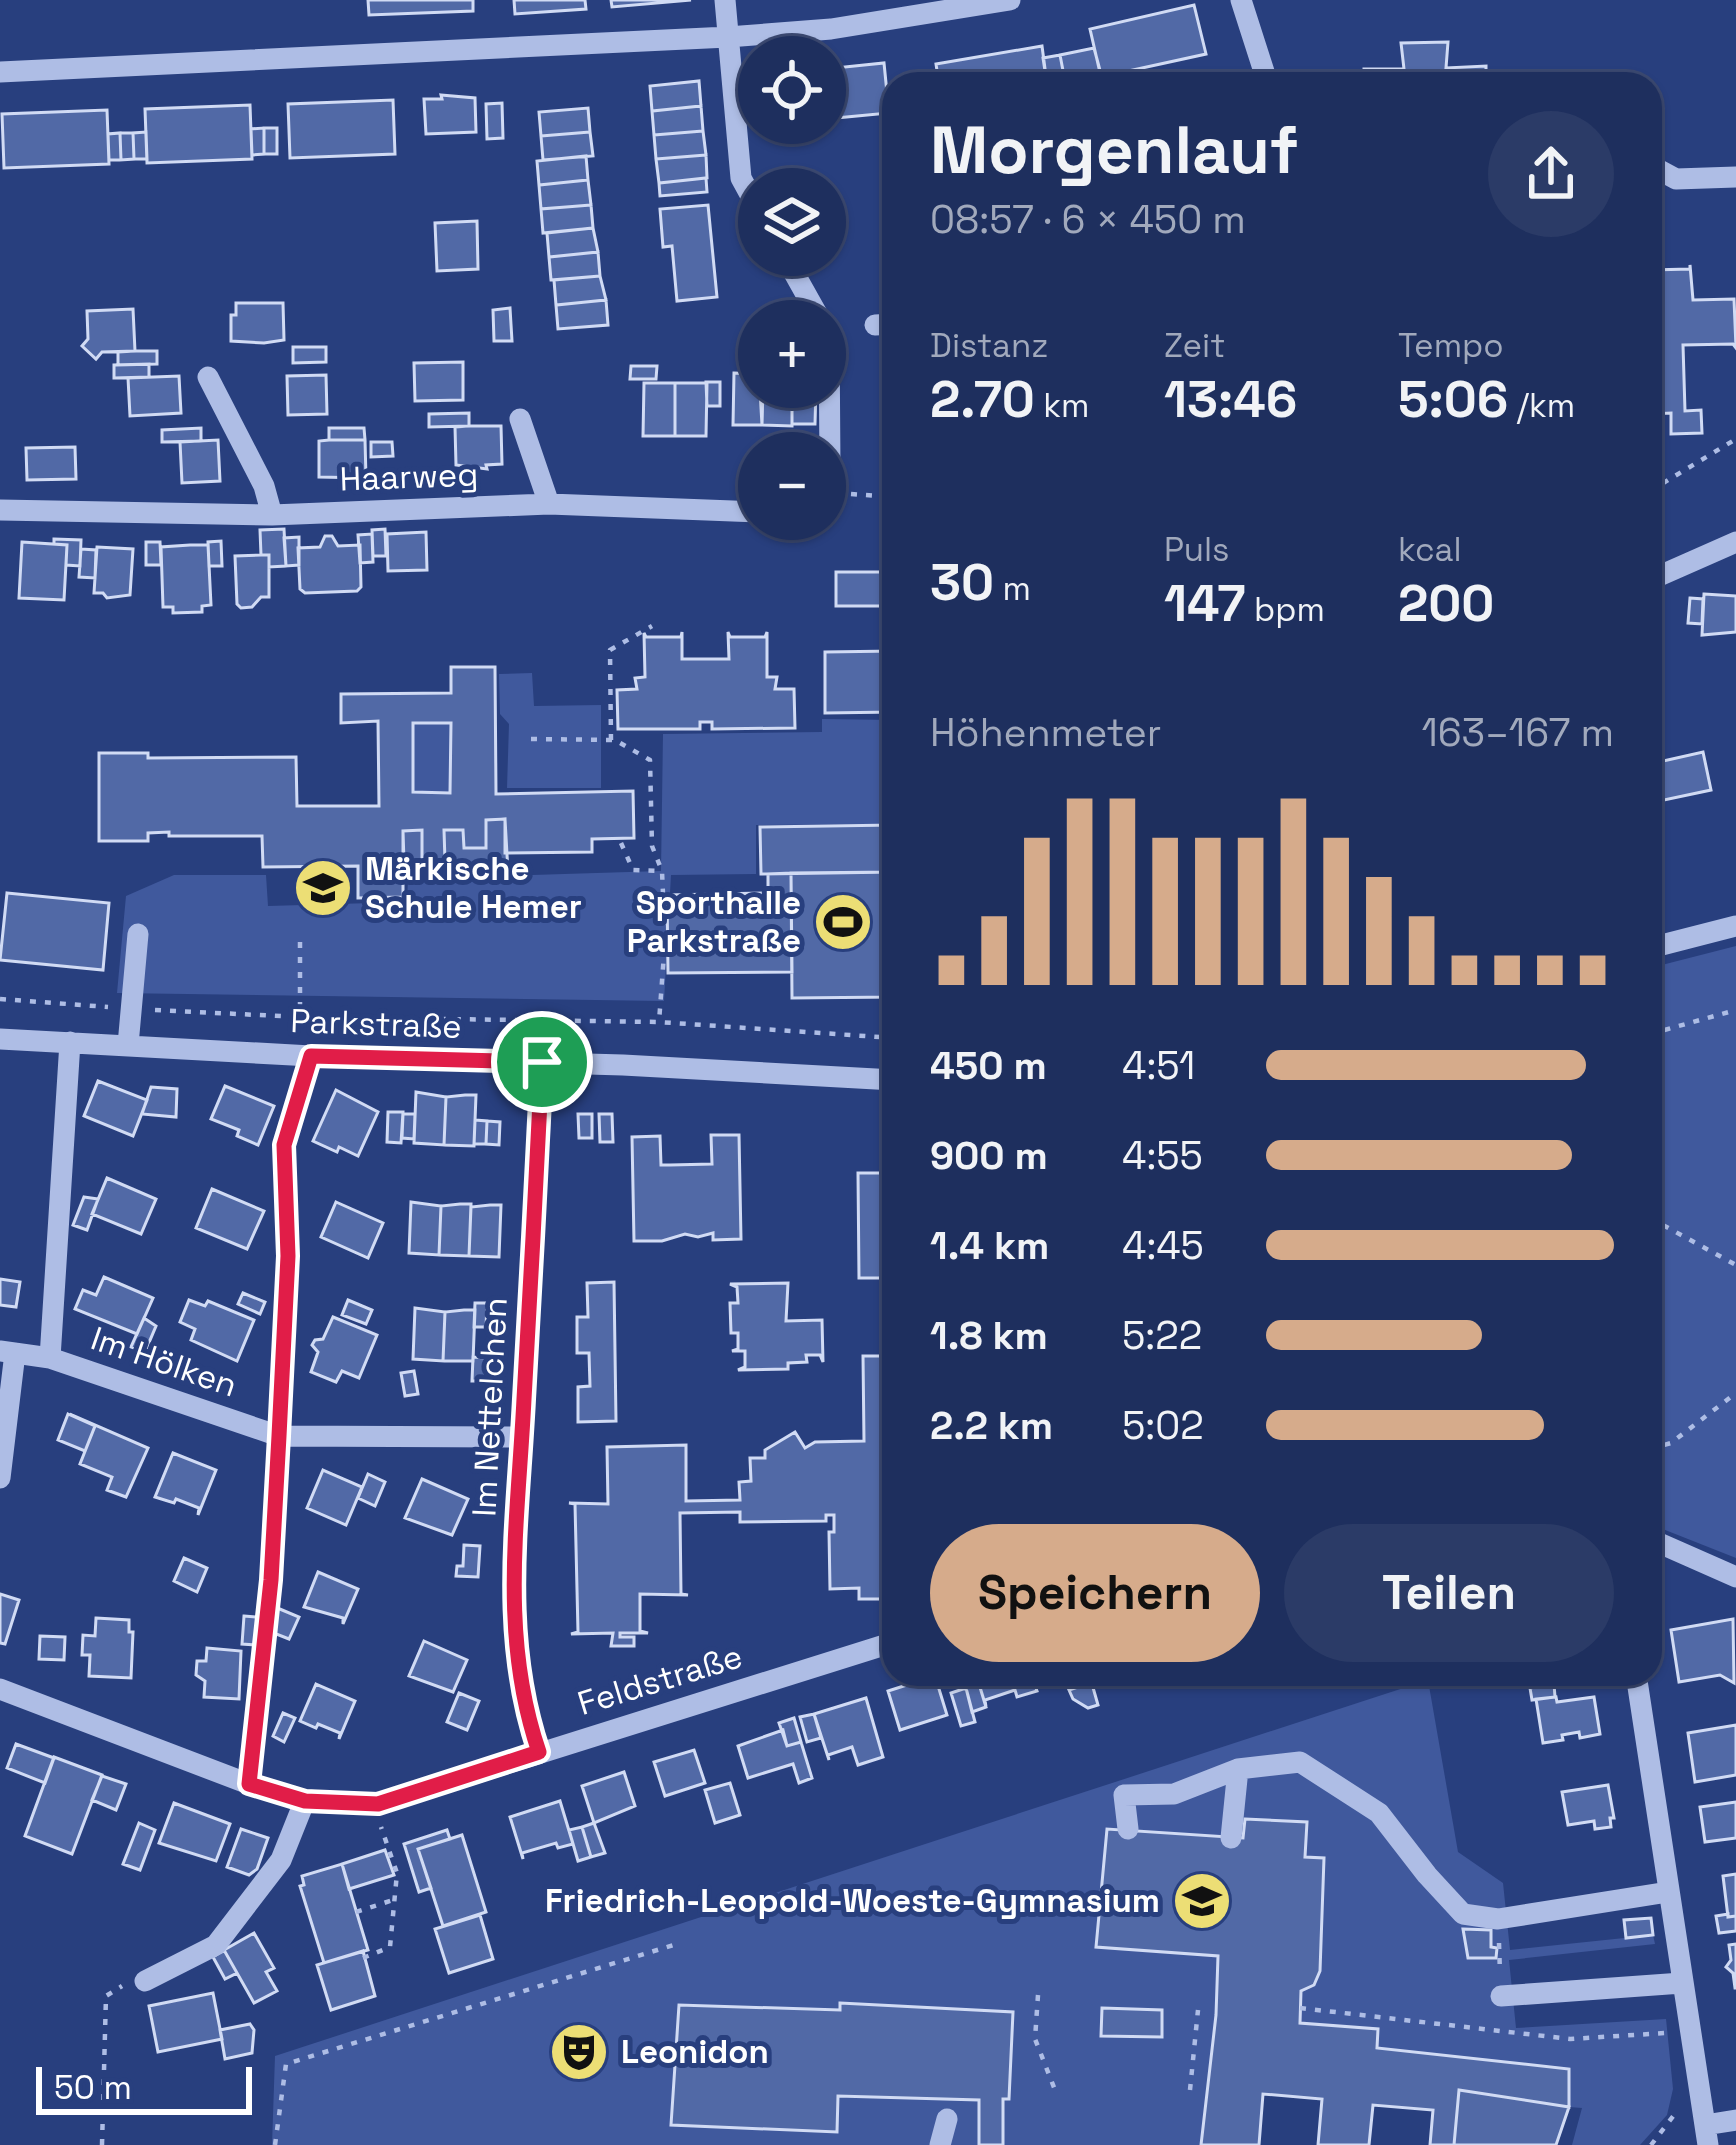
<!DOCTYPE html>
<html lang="de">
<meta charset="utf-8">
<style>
body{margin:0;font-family:"Space Grotesk",sans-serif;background:#2b3b67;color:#f1f3f6;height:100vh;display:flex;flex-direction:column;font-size:45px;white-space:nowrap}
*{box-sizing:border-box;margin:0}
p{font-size:39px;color:#a1a9bc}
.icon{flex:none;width:66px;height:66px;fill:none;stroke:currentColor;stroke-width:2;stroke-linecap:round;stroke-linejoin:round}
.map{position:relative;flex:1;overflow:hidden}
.details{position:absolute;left:882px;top:72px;width:780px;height:1614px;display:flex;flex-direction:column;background:#1e2f5e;border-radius:36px;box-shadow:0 3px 9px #0004,0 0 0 3px #3c4a73}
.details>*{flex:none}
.tools{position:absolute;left:738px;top:36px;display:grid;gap:24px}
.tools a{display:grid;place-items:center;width:108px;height:108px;border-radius:50%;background:#1e2f5e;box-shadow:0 3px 9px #0004,0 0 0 3px #3c4a73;font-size:60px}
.scale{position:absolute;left:36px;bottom:30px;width:216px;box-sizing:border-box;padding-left:12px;border:6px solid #fff;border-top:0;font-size:33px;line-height:42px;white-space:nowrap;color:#fff;-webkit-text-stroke:9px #283f7e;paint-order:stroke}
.pin{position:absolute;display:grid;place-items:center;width:102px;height:102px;color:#fff;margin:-51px;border:6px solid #fff;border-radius:50%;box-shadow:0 3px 12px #0007}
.round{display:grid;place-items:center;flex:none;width:126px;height:126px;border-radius:63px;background:#2b3b67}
.overview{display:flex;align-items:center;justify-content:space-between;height:204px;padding:0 48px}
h1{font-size:66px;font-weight:800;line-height:90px}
.metrics{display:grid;grid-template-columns:repeat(3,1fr);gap:18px;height:204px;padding:12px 48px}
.metrics div{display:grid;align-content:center}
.metrics b{font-size:51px;font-weight:800}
.metrics small{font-size:33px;font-weight:400}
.metrics p{font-size:33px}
.chart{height:336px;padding:24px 48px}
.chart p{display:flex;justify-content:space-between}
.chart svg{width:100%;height:216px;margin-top:12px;stroke:#d6ab8b;stroke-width:6}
.action{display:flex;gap:24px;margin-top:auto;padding:24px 48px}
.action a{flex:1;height:138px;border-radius:72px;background:#d6ab8b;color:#111;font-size:48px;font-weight:800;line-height:138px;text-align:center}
.action a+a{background:#2b3b67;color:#f1f3f6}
ul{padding:0 48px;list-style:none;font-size:39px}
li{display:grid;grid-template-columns:192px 144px 1fr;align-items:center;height:90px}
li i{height:30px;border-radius:15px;background:#d6ab8b}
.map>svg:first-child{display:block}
</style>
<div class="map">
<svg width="1736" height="2145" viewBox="0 0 1736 2145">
<rect width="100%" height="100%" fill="#283f7e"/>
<path fill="#40599d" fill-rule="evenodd" d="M532,673L534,706L601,705V788H507L509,724L500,714L499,674Z
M822,719L894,720V824L756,825V874L671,875L664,1001L117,993L126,896L174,875H266L268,906L407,902L408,879L661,871L663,734L822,732Z
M413,723H451L450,793L413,792Z
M1736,946V1558L1650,1524V968Z
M1428,1680L1458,1852L1503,1883L1510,1950L1653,1935L1655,1944L1509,1960L1516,2028L1666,2019L1673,2089L1667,2115L1640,2145H1572L1582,2108L1569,2107V2069L1377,2048V2029L1300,2023L1306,1822L1245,1819L1243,1838L1107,1830L1096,1947L1218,1956L1216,2015L1201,2145H1003V2099L1009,2098L1013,2012L841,2003L840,2010L679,2005L672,2125L836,2132L838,2096L979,2100V2145H272L275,2056ZM1102,2009L1162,2010V2037L1102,2036Z"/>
<path fill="#5169a6" stroke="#d1dbf4" stroke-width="3" fill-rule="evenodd" d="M368,0H473V11L369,15Z
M514,0H585L586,9L515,14Z
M611,0H691L612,7Z
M1194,5L1206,54L1101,77L1090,29Z
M1448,42L1446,68L1486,66V84H1364V69H1404L1401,43Z
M1042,46L1047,84H939L936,64Z
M1094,48L1101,74L1065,81L1060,55Z
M1060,55L1065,81L1047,84L1043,58Z
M884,63L889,113L825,119V69Z
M699,81L701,106L652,111L650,86Z
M441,95L475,98L476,132L426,134L424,99H442Z
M393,100L395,154L290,158L288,104Z
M502,103L503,138L487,139L486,104Z
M250,105L252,159L147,163L145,109Z
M701,106L703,131L654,135L652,111Z
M588,108L590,132L541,136L539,112Z
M107,110L109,164L4,168L2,114Z
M264,128V154L252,155L251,129Z
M264,128H277V154H264Z
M703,131L706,155L656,159L654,135Z
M146,132L147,159H134L133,133Z
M590,132L593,156L543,160L541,136Z
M120,133H133L134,159L121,160Z
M120,133L121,160H109L108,134Z
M706,155L707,178L659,183L656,159Z
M586,156L588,180L539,185L537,161Z
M706,178L707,192L660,196L659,183Z
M588,180L591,205L541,209L539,185Z
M591,205L593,228L543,233L541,209Z
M708,205L717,297L677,301L672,246L663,247L660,209Z
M477,221L478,269L437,271L435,223Z
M593,228L598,252L549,257L547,233Z
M598,252L600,276L551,280L549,257Z
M1690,265L1693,300L1734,299L1736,348L1733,344L1683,345L1685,411L1701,410L1702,433L1671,434V413L1650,414V270L1690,269Z
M600,276L606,300L556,305L554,280Z
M606,300L608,325L558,329L556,305Z
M236,303H283L284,340L264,343L231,341V315H236Z
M510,308L512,341H494L493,310Z
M133,309L135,351L102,352L96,359L82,346L88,339L87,311Z
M293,347H326V362L293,363Z
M135,351H157V364L118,365V352Z
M463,362V400L415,401L414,363Z
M149,364V377L114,378V365Z
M631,366H657L656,379H630Z
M734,373L759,374L762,425H733Z
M326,375L327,414L288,415L287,376Z
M179,376L181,413L130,416L128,378Z
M706,382H720V406H707Z
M644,383H675V436H643Z
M675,383H707L706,436H675Z
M763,387H792V426L762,425Z
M792,387H816L815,424H792Z
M469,413V426L429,427V414Z
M469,426H501L502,464L486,465L487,469L456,465L455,427Z
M201,428V441L162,442V430Z
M329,428H364L365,440H329Z
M218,440L220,481L182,483L180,442Z
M329,440H365L366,478L319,477V441Z
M371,442H392L393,456L371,457Z
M75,447L76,479L27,480L26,448Z
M284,529L286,566L269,567V555H261L260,530Z
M385,529L386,556H373L372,530Z
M426,532L427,570L388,571L387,534Z
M372,534L373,562L360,563L358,535Z
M325,536H332L338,546L360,545L361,587L357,591L305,593L300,589L298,548L320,547Z
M299,537V565L286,566L284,538Z
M54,539L81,540L80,566L66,565L67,545L54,544Z
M221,541L222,566H209L208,542Z
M22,542L67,545L64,600L19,598Z
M146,542H160L161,565H146Z
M190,545H208L211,605L202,606V612L173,613V607H163L161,547Z
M97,547L133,549L130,595L107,598L103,593H94Z
M81,549L96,550L95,578L79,577Z
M261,555H269V597H261L252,607L241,608L237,604L235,556Z
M836,572H894V606H836Z
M1704,594L1736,596V632L1702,635Z
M1690,598L1703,599L1702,624L1688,623Z
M682,632V659H729L728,632L730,637H765L767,632V677H777L775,689H794L795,728L712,729V722H700V729H618L617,690L637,689L635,678L645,677L644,633L646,637H681Z
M894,651V712L825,713V652Z
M451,667H495L496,794L633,791L634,838L592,839V852L505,853V819L486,820V848H464L463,830H444L445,861H422V830L403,831V897L358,898V866L263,867L262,836H169V832L148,833V841H99V753H148V758L296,757L297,806H379L378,721L341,723V694L451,693ZM413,723H451L450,793L413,792Z
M1703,752L1711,790L1650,803V764Z
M505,819L508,872L402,873V862L445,861L444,830H463L464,848H486V820Z
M894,825V872L761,874L760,827Z
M422,830V861L404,862L403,831Z
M894,872V997L792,998L791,873Z
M791,873L792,972L668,973L667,895L768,893V874Z
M7,893L109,903L103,970L0,960Z
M98,1081L147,1100L133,1136L84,1116Z
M225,1086L274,1106L258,1145L237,1136L239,1130L211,1119Z
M151,1087L177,1089L176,1117L142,1114Z
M336,1090L378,1112L358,1156L339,1147L337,1152L313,1141Z
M416,1092L446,1097L444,1145L414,1143Z
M465,1095H476L474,1146L444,1145L446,1097Z
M388,1112H403L401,1143L387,1142Z
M403,1114H415L414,1139L402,1138Z
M578,1114H592V1138H579Z
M599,1114H612L613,1142H600Z
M475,1120L487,1121L486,1144H474Z
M487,1121L500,1122L499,1145L486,1144Z
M711,1135H739L741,1239L713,1240V1233L698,1237L685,1234L662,1241H634L632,1137L660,1136L661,1165H670L712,1164Z
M858,1173H886V1201H894V1275L886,1278H859Z
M107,1178L156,1199L141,1234L92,1214Z
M212,1189L264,1211L247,1249L196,1228Z
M84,1197L98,1199L87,1230L73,1225Z
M336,1202L383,1223L368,1258L321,1237Z
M411,1202L441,1206L439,1255L409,1253Z
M460,1204H471L469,1256L439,1255L441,1206Z
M490,1205H501L499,1257L469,1256L471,1207Z
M104,1277L153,1298L137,1334L75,1309L83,1290L96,1295Z
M0,1279L20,1282L16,1307L0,1305Z
M614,1282L616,1421L578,1422V1387L590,1386L589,1353H577V1317H588L587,1283Z
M788,1283L786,1321L822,1320L823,1362L820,1355H806L807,1362L788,1363V1369L738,1370L745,1367V1351H732L738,1349V1333H731L730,1303H738L737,1287L730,1284Z
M243,1293L265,1302L260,1314L238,1304Z
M189,1300L205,1306L208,1301L254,1320L237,1361L191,1340L195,1329L180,1322Z
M348,1300L372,1310L366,1324L342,1315Z
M475,1303H487L486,1327H474Z
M487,1303L500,1304L499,1328L486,1327Z
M415,1308L445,1312L443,1361L413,1359Z
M464,1310H475L473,1361H443L445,1312Z
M333,1317L377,1335L359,1378L342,1371L336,1382L311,1372L318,1352L312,1345L315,1340L323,1339Z
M144,1318L156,1326L145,1352L131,1347Z
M863,1356H894V1599H859V1588L830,1589L829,1532H834V1515H826V1521L740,1522V1512L680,1513L681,1594L688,1595L640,1594V1631L648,1633H620V1637H634V1646H611L613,1633L571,1634L578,1632L575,1504L569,1503L608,1504L607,1447L686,1445V1501L740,1500L739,1482L751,1481L750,1458H765V1450L795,1432L805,1448L815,1442L864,1441Z
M473,1357L486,1358L485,1381H472Z
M414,1371L418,1394L405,1396L401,1373Z
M68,1414L95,1426L85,1451L58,1440Z
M70,1414L148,1448L126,1497L107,1490L112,1477L80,1464L95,1426Z
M173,1453L216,1470L198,1515L199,1508L176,1499L174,1503L155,1497Z
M323,1470L362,1487L346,1525L307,1508Z
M368,1474L385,1482L375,1506L358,1498Z
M422,1479L468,1499L452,1535L405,1518Z
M464,1545L480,1546L478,1577L456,1576L457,1566H463Z
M184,1558L207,1568L197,1592L174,1581Z
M318,1572L358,1589L343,1624V1618L304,1607Z
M0,1594L19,1600L5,1644L0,1643Z
M275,1607L299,1617L289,1639L271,1632L275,1623L269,1621Z
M244,1616L257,1617L256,1645L242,1644Z
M96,1618L129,1620V1632H133L131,1678L89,1676L90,1655H82L83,1635L95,1636Z
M1733,1619L1734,1683L1720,1675L1679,1682L1671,1630Z
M40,1636L65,1637L64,1660L39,1659Z
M424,1641L467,1660L453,1692L409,1676Z
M207,1648L241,1651L239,1699L204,1697L205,1681L196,1675L197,1661H206Z
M976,1674H1031L1037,1691L1017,1697L1015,1690L985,1700L986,1707Z
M1087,1674H1126L1092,1684L1098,1705L1088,1708L1073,1699L1069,1690L1090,1683Z
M935,1676L947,1715L900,1730L888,1691Z
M316,1684L355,1701L339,1739L340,1733L318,1724L316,1728L300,1721Z
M979,1684L986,1707L972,1712L966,1688Z
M1554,1684L1555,1697L1532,1700L1530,1688Z
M966,1688L975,1722L961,1726L951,1693Z
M459,1693L479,1701L467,1730L447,1722Z
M1556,1697L1557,1702L1594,1697L1600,1734L1580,1738L1579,1732L1562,1735L1563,1740L1543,1743L1536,1699Z
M866,1698L883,1757L858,1765L852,1747L828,1755L829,1760L814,1714Z
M283,1713L295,1718L284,1742L273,1736Z
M814,1714L821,1738L807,1742L800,1717Z
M794,1718L801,1742L787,1746L779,1723Z
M1736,1725V1775L1695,1782L1688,1733Z
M783,1730L787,1746L801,1742L812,1778L799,1783L793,1764L748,1778L738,1746Z
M16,1744L54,1758L45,1783L7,1768Z
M694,1750L705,1783L665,1796L654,1762Z
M54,1757L102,1775L72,1854L25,1836Z
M624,1772L635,1806L594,1823L582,1786Z
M102,1776L126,1784L116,1810L92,1800Z
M730,1783L740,1815L715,1823L705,1790Z
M1608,1785L1614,1818H1610L1611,1827L1595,1829L1594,1821L1568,1825L1562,1792Z
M560,1801L573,1844L558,1848L556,1843L522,1853L523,1859L510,1817Z
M1736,1802V1838L1705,1842L1700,1807Z
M174,1803L230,1824L216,1861L159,1843Z
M1245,1819L1307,1822L1305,1857L1324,1858L1320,1971L1314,1985L1301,1991L1300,2023L1378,2029L1377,2048L1569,2069V2107L1459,2090L1454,2145H1430L1433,2110L1373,2105L1369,2145H1318L1322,2099L1263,2094L1259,2145H1201L1216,2015L1218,1956L1096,1947L1107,1829L1243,1838Z
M139,1823L155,1830L140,1870L123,1864Z
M594,1823L605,1853L591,1857L582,1827Z
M582,1827L591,1857L578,1861L569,1830Z
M241,1829L268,1838L257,1869L249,1875L227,1867Z
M447,1830L450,1839L418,1849L431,1888L419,1892L404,1844Z
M462,1835L486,1912L443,1926L418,1849Z
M385,1850L394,1875L349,1889L342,1864Z
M342,1864L368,1950L324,1963L300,1886L304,1885L302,1876Z
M1736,1874V1916L1728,1917L1723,1876Z
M1728,1914V1917L1736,1916V1931L1719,1933L1716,1916Z
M480,1915L493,1959L449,1973L435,1929Z
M1651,1918L1653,1935L1626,1938L1624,1920Z
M1463,1929L1491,1930V1947L1497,1948L1496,1958H1468Z
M254,1933L274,1968L266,1972L277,1991L254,2003L224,1950Z
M1736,1944V1988H1735L1733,1973L1726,1967L1731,1960L1729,1945Z
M224,1950L237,1973L225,1979L213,1957Z
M363,1951L375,1996L331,2010L317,1965Z
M213,1993L222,2039L158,2052L149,2006Z
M840,2003L1013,2012L1009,2099H1003V2145H979V2100L838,2096L837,2132L671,2125L679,2005L840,2010Z
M1102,2008L1162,2010V2037L1101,2036Z
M250,2024L254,2030L252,2053L225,2059L220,2030Z
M1459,2090L1569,2107L1556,2145H1454Z"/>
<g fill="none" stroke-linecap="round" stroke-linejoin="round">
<path stroke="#aebde5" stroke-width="4.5" stroke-dasharray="6 9" stroke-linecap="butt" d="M1650,491L1736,439
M851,494L894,497
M531,739L615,740L650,760L652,846L662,871L665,940L659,1022
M611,740L610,650L652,626
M621,843L633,870L662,871
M300,942V1017
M0,999L108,1007
M155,1010L300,1017L659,1022L894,1038
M1650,1034L1736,1010
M285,1196L283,1145L304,1079
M1650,1218L1736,1265
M1650,1449L1671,1443L1736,1393
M251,1759L268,1603
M356,1912L393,1900
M1499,1943L1500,1973
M363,1958L390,1947L397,1873L381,1827
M1038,1995L1035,2039L1057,2095
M1300,2008L1570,2039L1665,2033
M1190,2090L1198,2010
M102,2145L106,1996L122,1986
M275,2145L286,2064L680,1943
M1651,2145L1678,2110"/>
<path stroke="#aebde5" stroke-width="21" d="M725,0L741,178L759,211
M1241,0L1268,84
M0,72L728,37L831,29L1010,0
M1650,165L1676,179L1736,177
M784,255L821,321
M875,325L894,324
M825,328L829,334L830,468L825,494
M208,377L264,486L272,515
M520,419L549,504
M0,510L272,515L549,504L759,512
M1650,580L1736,542
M1650,948L1736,926
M0,1039L311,1056L623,1065L894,1080
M128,1045L138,934
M0,1351L50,1358L279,1436L522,1437
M50,1358L70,1042
M0,1478L15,1353
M1650,1539L1736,1577
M271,1580L288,1256L286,1221
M1636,1674L1708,2145
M0,1689L249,1784L305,1800L378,1804L894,1642
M539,1752C499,1636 517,1519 524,1399C531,1287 536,1174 542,1062
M1128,1829L1124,1795L1174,1794L1238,1769L1300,1762L1379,1813L1427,1875L1463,1914L1498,1919L1668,1892
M1231,1838L1238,1769
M145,1981L216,1945L281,1860L305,1800
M1501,1996L1682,1983
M1705,2125L1736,2120
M940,2145L947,2119"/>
</g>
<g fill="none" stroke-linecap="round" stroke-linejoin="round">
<defs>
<path id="route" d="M311,1056L542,1062C536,1174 531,1287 524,1399C518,1521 499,1635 539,1752L378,1804L305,1801L249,1784L271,1580L279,1436L288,1256L284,1145Z"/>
</defs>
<use href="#route" stroke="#fff" stroke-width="24"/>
<use href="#route" stroke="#e11d48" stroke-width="15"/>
</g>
<defs>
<symbol id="school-disc" viewBox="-11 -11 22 22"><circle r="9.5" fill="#ecde75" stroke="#283f7e"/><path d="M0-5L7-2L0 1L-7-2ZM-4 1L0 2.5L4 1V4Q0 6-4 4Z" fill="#111"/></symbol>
<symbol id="stadium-disc" viewBox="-11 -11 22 22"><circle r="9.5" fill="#ecde75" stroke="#283f7e"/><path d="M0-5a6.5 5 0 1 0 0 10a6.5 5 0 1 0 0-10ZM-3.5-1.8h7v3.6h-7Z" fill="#111"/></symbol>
<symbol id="theatre-disc" viewBox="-11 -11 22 22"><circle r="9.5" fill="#ecde75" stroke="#283f7e"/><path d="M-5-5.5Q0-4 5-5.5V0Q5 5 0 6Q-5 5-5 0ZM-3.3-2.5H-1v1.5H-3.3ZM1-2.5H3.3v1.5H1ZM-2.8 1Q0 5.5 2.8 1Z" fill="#111"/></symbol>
</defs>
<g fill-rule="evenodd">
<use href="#school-disc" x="290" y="855" width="66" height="66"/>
<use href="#stadium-disc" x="810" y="889" width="66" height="66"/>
<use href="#school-disc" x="1169" y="1868" width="66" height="66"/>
<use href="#theatre-disc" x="546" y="2019" width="66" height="66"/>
</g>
<g text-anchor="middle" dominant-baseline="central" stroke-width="10" stroke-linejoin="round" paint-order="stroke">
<g font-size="33" fill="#fff" stroke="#283f7e">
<text transform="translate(409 477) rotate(-2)">Haarweg</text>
<text transform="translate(376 1024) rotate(2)">Parkstraße</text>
<text transform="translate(164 1362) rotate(19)">Im Hölken</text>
<text transform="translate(490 1407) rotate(-87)">Im Nettelchen</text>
<text transform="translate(660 1680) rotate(-17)">Feldstraße</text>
</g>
<g font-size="33" font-weight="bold" fill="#fff" stroke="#283f7e" text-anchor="start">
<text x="365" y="869">Märkische<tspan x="365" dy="38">Schule Hemer</tspan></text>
<text x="801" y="903" text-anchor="end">Sporthalle<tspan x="801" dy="38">Parkstraße</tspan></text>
<text x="1160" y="1901" text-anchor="end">Friedrich-Leopold-Woeste-Gymnasium</text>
<text x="621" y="2052">Leonidon</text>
</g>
</g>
</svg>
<div class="tools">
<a><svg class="icon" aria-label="locate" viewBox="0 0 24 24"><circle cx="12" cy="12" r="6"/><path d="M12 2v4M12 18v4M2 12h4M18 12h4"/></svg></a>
<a><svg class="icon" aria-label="layers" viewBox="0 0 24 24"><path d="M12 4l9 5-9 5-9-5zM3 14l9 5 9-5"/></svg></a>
<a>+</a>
<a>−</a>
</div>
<div class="scale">50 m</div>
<div class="pin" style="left:542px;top:1062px;background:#1e9e55"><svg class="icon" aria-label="arrive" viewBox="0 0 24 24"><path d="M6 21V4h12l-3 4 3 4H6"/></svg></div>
<section class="details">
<div class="overview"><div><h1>Morgenlauf</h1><p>08:57 · 6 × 450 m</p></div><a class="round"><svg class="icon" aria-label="share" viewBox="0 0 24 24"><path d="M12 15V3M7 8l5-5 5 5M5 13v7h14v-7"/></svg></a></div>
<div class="metrics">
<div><p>Distanz</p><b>2.70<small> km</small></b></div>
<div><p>Zeit</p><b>13:46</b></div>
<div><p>Tempo</p><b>5:06<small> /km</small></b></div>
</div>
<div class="metrics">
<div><b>30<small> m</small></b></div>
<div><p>Puls</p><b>147<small> bpm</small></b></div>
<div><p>kcal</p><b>200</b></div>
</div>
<div class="chart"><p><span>Höhenmeter</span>163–167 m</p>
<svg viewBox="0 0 160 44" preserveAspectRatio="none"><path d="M5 44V38M15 44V30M25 44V14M35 44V6M45 44V6M55 44V14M65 44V14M75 44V14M85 44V6M95 44V14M105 44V22M115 44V30M125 44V38M135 44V38M145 44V38M155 44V38"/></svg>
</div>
<ul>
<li><b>450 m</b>4:51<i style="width:92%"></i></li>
<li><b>900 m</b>4:55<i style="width:88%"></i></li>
<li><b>1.4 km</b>4:45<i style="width:100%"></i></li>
<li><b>1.8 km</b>5:22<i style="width:62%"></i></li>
<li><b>2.2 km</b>5:02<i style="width:80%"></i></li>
</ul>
<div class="action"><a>Speichern</a><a>Teilen</a></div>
</section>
</div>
